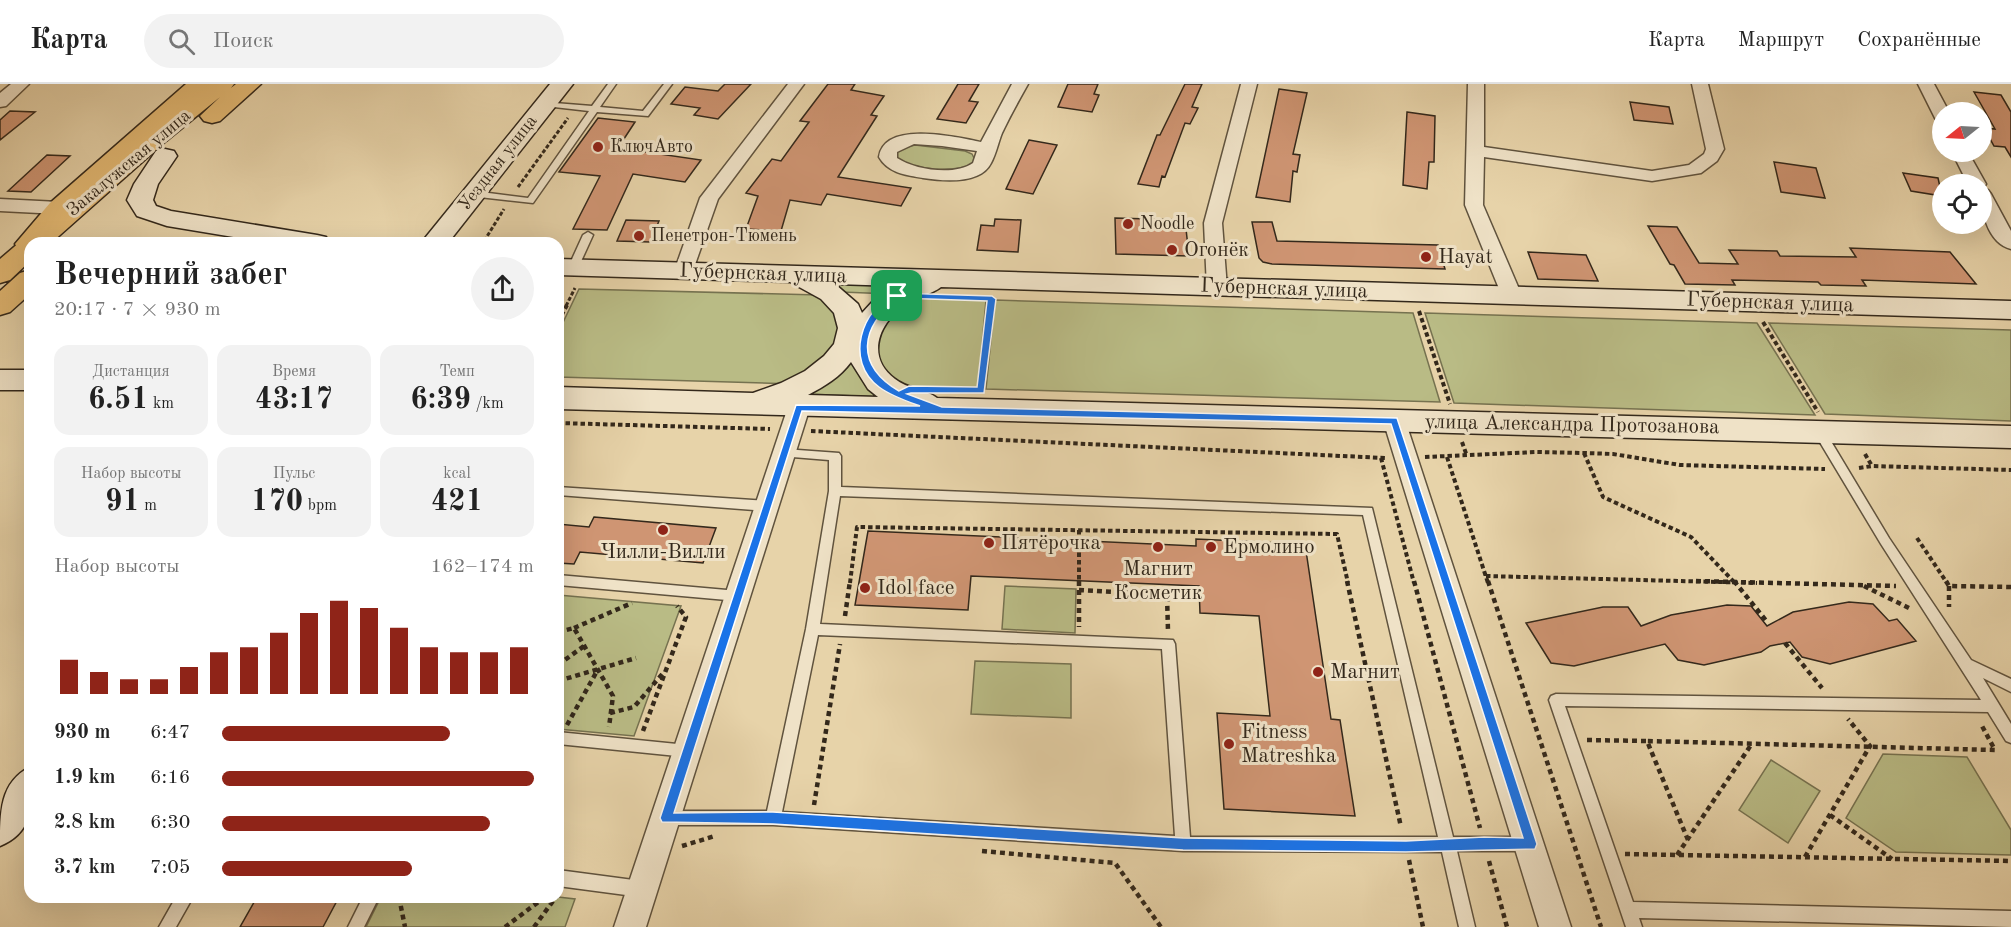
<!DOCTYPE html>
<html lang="ru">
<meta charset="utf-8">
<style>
body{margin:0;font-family:"Old Standard TT",serif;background:#f2f2f2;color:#222;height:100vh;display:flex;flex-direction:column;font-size:22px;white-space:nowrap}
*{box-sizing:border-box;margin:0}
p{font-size:20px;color:#767676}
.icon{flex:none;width:33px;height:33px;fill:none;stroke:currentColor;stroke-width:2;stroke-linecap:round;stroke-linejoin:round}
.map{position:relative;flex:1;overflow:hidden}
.side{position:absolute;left:24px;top:153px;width:540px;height:666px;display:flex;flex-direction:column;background:#fff;border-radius:18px;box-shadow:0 6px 24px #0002}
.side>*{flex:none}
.needle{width:39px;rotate:252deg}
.controls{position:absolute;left:1932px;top:18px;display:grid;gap:12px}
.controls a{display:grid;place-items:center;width:60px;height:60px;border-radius:50%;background:#fff;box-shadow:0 6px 24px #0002;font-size:30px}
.pin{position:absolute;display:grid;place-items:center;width:51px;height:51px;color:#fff;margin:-26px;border-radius:12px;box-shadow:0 3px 9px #0006}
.round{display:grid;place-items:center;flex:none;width:63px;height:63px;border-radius:32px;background:#f2f2f2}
.headline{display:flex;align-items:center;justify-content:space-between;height:102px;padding:0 30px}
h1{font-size:33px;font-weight:700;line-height:45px}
.figures{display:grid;grid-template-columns:repeat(3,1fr);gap:9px;height:102px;padding:6px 30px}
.figures div{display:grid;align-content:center;border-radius:15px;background:#f2f2f2;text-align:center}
.figures b{font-size:30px;font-weight:700}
.figures small{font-size:16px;font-weight:400}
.figures p{font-size:16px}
.chart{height:168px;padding:12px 30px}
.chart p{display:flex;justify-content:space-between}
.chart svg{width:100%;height:108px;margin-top:6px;stroke:#8f2418;stroke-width:6}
ul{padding:0 30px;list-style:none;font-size:20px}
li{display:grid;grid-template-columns:96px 72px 1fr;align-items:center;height:45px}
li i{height:15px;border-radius:8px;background:#8f2418}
header{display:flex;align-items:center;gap:36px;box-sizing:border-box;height:84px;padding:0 30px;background:#fff;border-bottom:2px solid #e0e0e0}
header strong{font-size:28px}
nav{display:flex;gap:33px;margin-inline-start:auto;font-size:21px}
.search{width:420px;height:54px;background:#f2f2f2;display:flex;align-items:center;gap:15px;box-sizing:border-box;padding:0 21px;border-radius:33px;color:#767676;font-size:22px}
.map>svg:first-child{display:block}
</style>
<header>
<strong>Карта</strong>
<div class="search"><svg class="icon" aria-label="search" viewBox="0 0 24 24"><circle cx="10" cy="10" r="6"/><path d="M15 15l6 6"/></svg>Поиск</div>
<nav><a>Карта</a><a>Маршрут</a><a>Сохранённые</a></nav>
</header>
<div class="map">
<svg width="2011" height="843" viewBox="0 0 2011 843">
<rect width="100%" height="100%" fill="#e7d3a9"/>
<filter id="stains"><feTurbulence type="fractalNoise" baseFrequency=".00333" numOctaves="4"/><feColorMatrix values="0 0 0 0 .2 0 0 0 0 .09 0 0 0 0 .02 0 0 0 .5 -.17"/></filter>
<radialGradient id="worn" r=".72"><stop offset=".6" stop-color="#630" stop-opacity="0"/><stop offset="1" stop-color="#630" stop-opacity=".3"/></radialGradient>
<path fill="#b9bb85" stroke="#767250" stroke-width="1.5" d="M915,61L965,67L972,70L975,76L974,80C950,89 919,86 895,75L896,66Z
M829,200L904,202L892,210L841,208Z
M579,205L819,211L839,229L843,260L794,300L558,293V249Z
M909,213L986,216L978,304L895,303L875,281V244Z
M995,216L1413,229L1440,318L986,305Z
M1425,229L1757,239L1815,331L1454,319Z
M1769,239L2011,246V337L1825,330Z
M854,270L882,313L805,310Z
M1005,502L1076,505L1075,549L1002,545Z
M558,511L681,522L634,652L558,645Z
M975,577L1071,580V634L971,630Z
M1883,670L1967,673L2011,746V771L1896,768L1846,734Z
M1771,676L1820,707L1788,759L1739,726Z
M381,813H558L575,815L565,843H366Z"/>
<path fill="#cf9573" stroke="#33281b" stroke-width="1.5" d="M725,0H751L718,35L694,31L700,24L671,20L685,3L718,7Z
M828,0H855L851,6L884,12L871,31L877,32L838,93L911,104L901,122L827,110L821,121L790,116L781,147L746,145L758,112L746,109L772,75L781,77L809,38L800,37Z
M958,0H979L969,17L978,18L966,39L937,35Z
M1068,0H1098L1094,10L1099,11L1092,28L1058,23Z
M1185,0H1202L1192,23L1198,24L1190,40L1185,39L1165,93L1162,92L1159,103L1138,100L1157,51H1160Z
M1279,5L1307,9L1293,70L1300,71L1297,88L1293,87L1290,118L1256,113Z
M1974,8L2001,11L2011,28V73L2005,63L1994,62L1984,44L1995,45Z
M1630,18L1669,23L1673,40L1634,36Z
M10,27L35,28L0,56V36Z
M1407,28L1435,32L1434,78H1429L1427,105L1403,101Z
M598,34L635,38L618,64L701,76L685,98L633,90L607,146L573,145L600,92L559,88Z
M1029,56L1057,61L1033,110L1006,105Z
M47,71L70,72L31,108L8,107Z
M1774,78L1816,84L1825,114L1781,108Z
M1903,89L1938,94L1942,112L1911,107Z
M1115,134L1185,136L1189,172L1116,170Z
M995,135L1021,136L1018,168L977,166L981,141L994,142Z
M626,136L659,137L650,158L617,157Z
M1252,138H1272L1277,157L1438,161L1445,185L1272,180L1263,178L1259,174Z
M1648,142L1677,143L1699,179L1738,180L1729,166L1777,167L1780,172L1856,173L1850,164L1950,168L1976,200L1862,196L1866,202L1821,201L1818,198L1732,196L1735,201L1685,200L1674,181L1670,180Z
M1528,168L1586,171L1598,197L1538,195Z
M594,433L716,444L703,479L580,468L574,480L558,479V440L589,443Z
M868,447L1196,462V455L1305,460L1331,635L1340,636L1355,732L1224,725L1217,629L1270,632L1259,532L1200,529L1199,502L971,492L968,526L855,521Z
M1849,518L1873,520L1889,537L1897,535L1916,557L1830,580L1802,573L1790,558L1770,562L1761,568L1704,581L1678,576L1665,560L1574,582L1551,579L1526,539L1603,523H1628L1641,542L1671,531L1727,521L1751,522L1767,542L1793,528Z
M257,813H339L323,843H240Z"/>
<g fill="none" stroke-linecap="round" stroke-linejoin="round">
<defs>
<path id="lane" d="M608,0H616L600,23L643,27L664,0H672L648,32L597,28L533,119L470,112L468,110L473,107L528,114L589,27L545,22H542V18L592,22Z
M588,148L593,151L578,184L576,186H570L568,184L583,151Z
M1819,343L1823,344L1889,454L1971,576L2011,595V608L1983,594L2011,640V659L2006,657L1988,628L1565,622L1633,818L2011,827V843L1639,834L1642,843H1626L1549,616L1551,612L1556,610L1981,616L1881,460L1815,350L1813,347Z
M784,365L839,369L841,372V403L1372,424L1453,753H1528L1533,755L1536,760L1533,765L1528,767H1457L1475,843H1459L1442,768L1183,767L773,741H666L661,739L659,734L661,729L666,727H767L806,545L829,407V376L780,372L778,369ZM840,412L1363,431L1438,753H1190L1175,560L1173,556L820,540ZM818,551L1162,565L1175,752L782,728Z
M558,403L767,417L771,419L773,422L771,425L767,427L558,411Z
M558,491L738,507L743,508L744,512L743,516L738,517L558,501Z
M558,648L687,661L692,662L694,667L692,672L687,673L558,660Z
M558,786L641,797L646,800L649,805L646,810L641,813L558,802Z
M176,813H193L176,843H159Z
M363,813H379L364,843H348Z"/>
<path id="street" d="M11,0H29L6,22L0,23V9Z
M788,0H804L718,115L691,192L684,194L677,192L674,188L700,114Z
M1012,0H1028C1019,16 1010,32 1002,49C998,59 996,70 991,79C980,101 943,97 923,94C906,91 888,89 879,73C884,36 957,53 981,58ZM914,60L942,62L977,67L973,79C955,92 915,86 897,74V68Z
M1241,0H1257L1222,139L1227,204L1224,209L1217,210L1210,209L1207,204L1204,139Z
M1468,0H1484V63L1652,87L1689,81L1704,70L1706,65L1692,0H1708L1724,65L1717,77L1701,89L1652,97L1484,73L1483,121L1522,212L1519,217L1512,218L1505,217L1502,212L1465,121Z
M1918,0H1934L1949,28H1942V37L1936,36Z
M1952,68H1968L1986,100L1983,104H1982V100H1968Z
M1982,105L1988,106L1991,110L2011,147V165C1987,159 1980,125 1982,105Z
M0,115L59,118L66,120L68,124L66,128L59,130L0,127Z
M799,315L807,317L810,323L646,843H614L788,323L791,317Z
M1394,328L1402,330L1405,336L1571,843H1539L1383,336L1386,330Z"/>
<path id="secondary" d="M550,0H573L448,159H421Z
M165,65L174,67L177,72L158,100L153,116L156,122L171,127L317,151L326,153L330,159H269L167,142L137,132L127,116L134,100L156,67Z
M558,175L2011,217V235L941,203C932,210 918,213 908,219C880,236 864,272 895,295C907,305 926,305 937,314L2011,342V364L558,325V303L753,309L781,299L805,287L824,272L834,260L838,244L834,229L821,215L790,198L558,191ZM835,200L897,202L873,217L862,229L858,220ZM851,278L868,305L878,313L808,311C825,302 840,293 851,278Z
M0,286H30V306H0Z
M30,683C30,717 37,747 0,762C0,728 0,698 30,683Z"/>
<path id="primary" d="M186,0H210L68,129L43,159H30V168L19,166L15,160L50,119Z"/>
<path id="highway" d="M209,0H234L231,4L236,0H261L220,37L212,39L204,37L200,32L220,13L166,57L51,159H30V177L10,196L0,199V175L150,47Z
M30,186V210L10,228L0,231V207L20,189Z"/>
</defs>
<use href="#lane" stroke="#60533e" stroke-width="3"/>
<use href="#street" stroke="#60533e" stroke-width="3"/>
<use href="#secondary" stroke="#33281b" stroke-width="3"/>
<use href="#primary" stroke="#33281b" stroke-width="3"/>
<use href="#highway" stroke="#33281b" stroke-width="3"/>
<path stroke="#33281b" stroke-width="3" stroke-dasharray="4 2" stroke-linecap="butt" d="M518,103L568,34
M478,159L486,154L504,125
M566,222L575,204
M989,222L990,215"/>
<path stroke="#33281b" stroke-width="4" stroke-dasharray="4.5 3" stroke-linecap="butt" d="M1419,227L1450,320
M558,238L567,221
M1763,238L1818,328
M981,307L989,221
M558,339L770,345
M811,347L1385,374
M1462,358L1467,372
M1584,369L1603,413L1691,453L1735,499
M1865,370L1872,382
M1425,373L1537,368L1584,369L1613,370L1680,381L1825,385
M1447,373L1488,499
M1381,374L1414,499
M1859,384L1872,382L2011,386
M1079,446V499
M1917,454L1947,499
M1486,492L1757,499
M850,499L857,443L1337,450L1348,499"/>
<path stroke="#33281b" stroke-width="4.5" stroke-dasharray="5 4" stroke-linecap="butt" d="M1079,497V543
M1347,497L1401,743
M1414,497L1480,744
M1488,497L1601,843
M1696,497L1896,502
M1734,497L1768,539
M1946,497L1949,502L2011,503
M1864,502L1909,524
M1949,502V523
M1079,506L1167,511L1168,547
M845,532L850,497
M574,544L632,519
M558,548L574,544L613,612L609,643
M1785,559L1822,604
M558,581L584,562
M558,597L636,574
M610,629L634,623L664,588
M567,641L597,587
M643,647L686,533L677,522
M1587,656L1647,657
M814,721L840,560
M1830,731L1892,775
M1688,756L1647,657L1995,666L1982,642
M682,762L715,752
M982,767L1115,779L1161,843
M1625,770L2011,777
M1677,771L1751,661
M1805,773L1870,662L1848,635
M1409,776L1423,843
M1489,777L1507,843
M399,813L405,843
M505,843L545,813
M534,843L556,813"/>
<use href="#lane" fill="#efe2c7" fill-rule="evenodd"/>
<use href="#street" fill="#efe2c7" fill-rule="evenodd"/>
<use href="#secondary" fill="#efe2c7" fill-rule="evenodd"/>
<use href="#primary" fill="#e4ba74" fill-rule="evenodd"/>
<use href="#highway" fill="#e4ba74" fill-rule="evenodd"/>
</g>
<path fill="#1a73e8" stroke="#fff" stroke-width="1.5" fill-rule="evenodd" d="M897,209L992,212L996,215L984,309H911L907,310L942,323L1397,334L1537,760L1535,765L1406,768L1183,766L773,740L662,738L660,734L796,321L920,322C906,317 891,312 879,303C844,277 861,224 897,209ZM899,214L987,217L977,303L909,302L899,307C855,281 859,243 899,214ZM802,327L1391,340L1523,754L1484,753L1406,757L1183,754L773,728L674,729Z"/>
<g fill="#8f2418" stroke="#efe2c7" stroke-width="2">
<circle cx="598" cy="63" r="6"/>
<circle cx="1128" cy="140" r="6"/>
<circle cx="639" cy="152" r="6"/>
<circle cx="1172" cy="166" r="6"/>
<circle cx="1426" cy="173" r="6"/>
<circle cx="663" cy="446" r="6"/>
<circle cx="989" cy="459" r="6"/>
<circle cx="1158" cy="463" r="6"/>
<circle cx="1211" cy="463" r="6"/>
<circle cx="865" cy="504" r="6"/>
<circle cx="1318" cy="588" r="6"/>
<circle cx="1229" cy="660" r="6"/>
</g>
<g text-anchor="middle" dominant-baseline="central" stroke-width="6" stroke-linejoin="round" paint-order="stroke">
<g font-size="18" fill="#33281b" stroke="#efe2c7" text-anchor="start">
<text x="610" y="63">КлючАвто</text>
<text x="1140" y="140">Noodle</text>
<text x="651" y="152">Пенетрон-Тюмень</text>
</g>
<g font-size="18" fill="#33281b" stroke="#efe2c7">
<text transform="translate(129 79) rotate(-40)">Закалужская улица</text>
<text transform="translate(498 79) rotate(-52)">Уездная улица</text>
</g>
<g font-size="21" fill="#33281b" stroke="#efe2c7" text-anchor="start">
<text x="1184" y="166">Огонёк</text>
<text x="1438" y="173">Hayat</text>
<text x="1001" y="459">Пятёрочка</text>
<text x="1223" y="463">Ермолино</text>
<text x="663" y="468" text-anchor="middle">Чилли-Вилли</text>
<text x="1158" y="485" text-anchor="middle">Магнит<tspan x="1158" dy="24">Косметик</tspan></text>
<text x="877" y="504">Idol face</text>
<text x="1330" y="588">Магнит</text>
<text x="1241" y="648">Fitness<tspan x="1241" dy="24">Matreshka</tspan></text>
</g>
<g font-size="21" fill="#33281b" stroke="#efe2c7">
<text transform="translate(763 190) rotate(2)">Губернская улица</text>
<text transform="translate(1284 205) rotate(2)">Губернская улица</text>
<text transform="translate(1770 219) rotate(2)">Губернская улица</text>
<text transform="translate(1572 341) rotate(1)">улица Александра Протозанова</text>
</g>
</g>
<rect width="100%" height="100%" filter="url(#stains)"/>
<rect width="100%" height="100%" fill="url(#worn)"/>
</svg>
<div class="controls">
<a><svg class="needle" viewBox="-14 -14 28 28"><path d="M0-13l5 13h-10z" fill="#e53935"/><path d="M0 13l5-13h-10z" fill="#767676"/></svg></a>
<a><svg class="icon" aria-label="locate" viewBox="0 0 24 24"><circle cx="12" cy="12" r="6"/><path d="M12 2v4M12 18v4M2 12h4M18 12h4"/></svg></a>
</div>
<div class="pin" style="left:897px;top:212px;background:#1e9e55"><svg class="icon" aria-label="arrive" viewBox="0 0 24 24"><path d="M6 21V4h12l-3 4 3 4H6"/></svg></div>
<section class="side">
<div class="headline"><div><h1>Вечерний забег</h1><p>20:17 · 7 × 930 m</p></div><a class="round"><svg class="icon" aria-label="share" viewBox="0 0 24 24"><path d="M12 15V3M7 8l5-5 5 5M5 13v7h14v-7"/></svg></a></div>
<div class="figures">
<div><p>Дистанция</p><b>6.51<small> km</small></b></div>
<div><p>Время</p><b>43:17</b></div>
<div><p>Темп</p><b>6:39<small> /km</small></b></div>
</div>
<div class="figures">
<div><p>Набор высоты</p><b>91<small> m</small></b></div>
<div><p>Пульс</p><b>170<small> bpm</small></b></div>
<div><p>kcal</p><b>421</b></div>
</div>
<div class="chart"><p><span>Набор высоты</span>162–174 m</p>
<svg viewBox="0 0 160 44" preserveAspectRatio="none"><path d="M5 44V30M15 44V35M25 44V38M35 44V38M45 44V33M55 44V27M65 44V25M75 44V19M85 44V11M95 44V6M105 44V9M115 44V17M125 44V25M135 44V27M145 44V27M155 44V25"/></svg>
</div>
<ul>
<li><b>930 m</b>6:47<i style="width:73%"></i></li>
<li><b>1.9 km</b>6:16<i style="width:100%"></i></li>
<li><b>2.8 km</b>6:30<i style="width:86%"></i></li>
<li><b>3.7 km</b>7:05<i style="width:61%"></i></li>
</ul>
</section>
</div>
